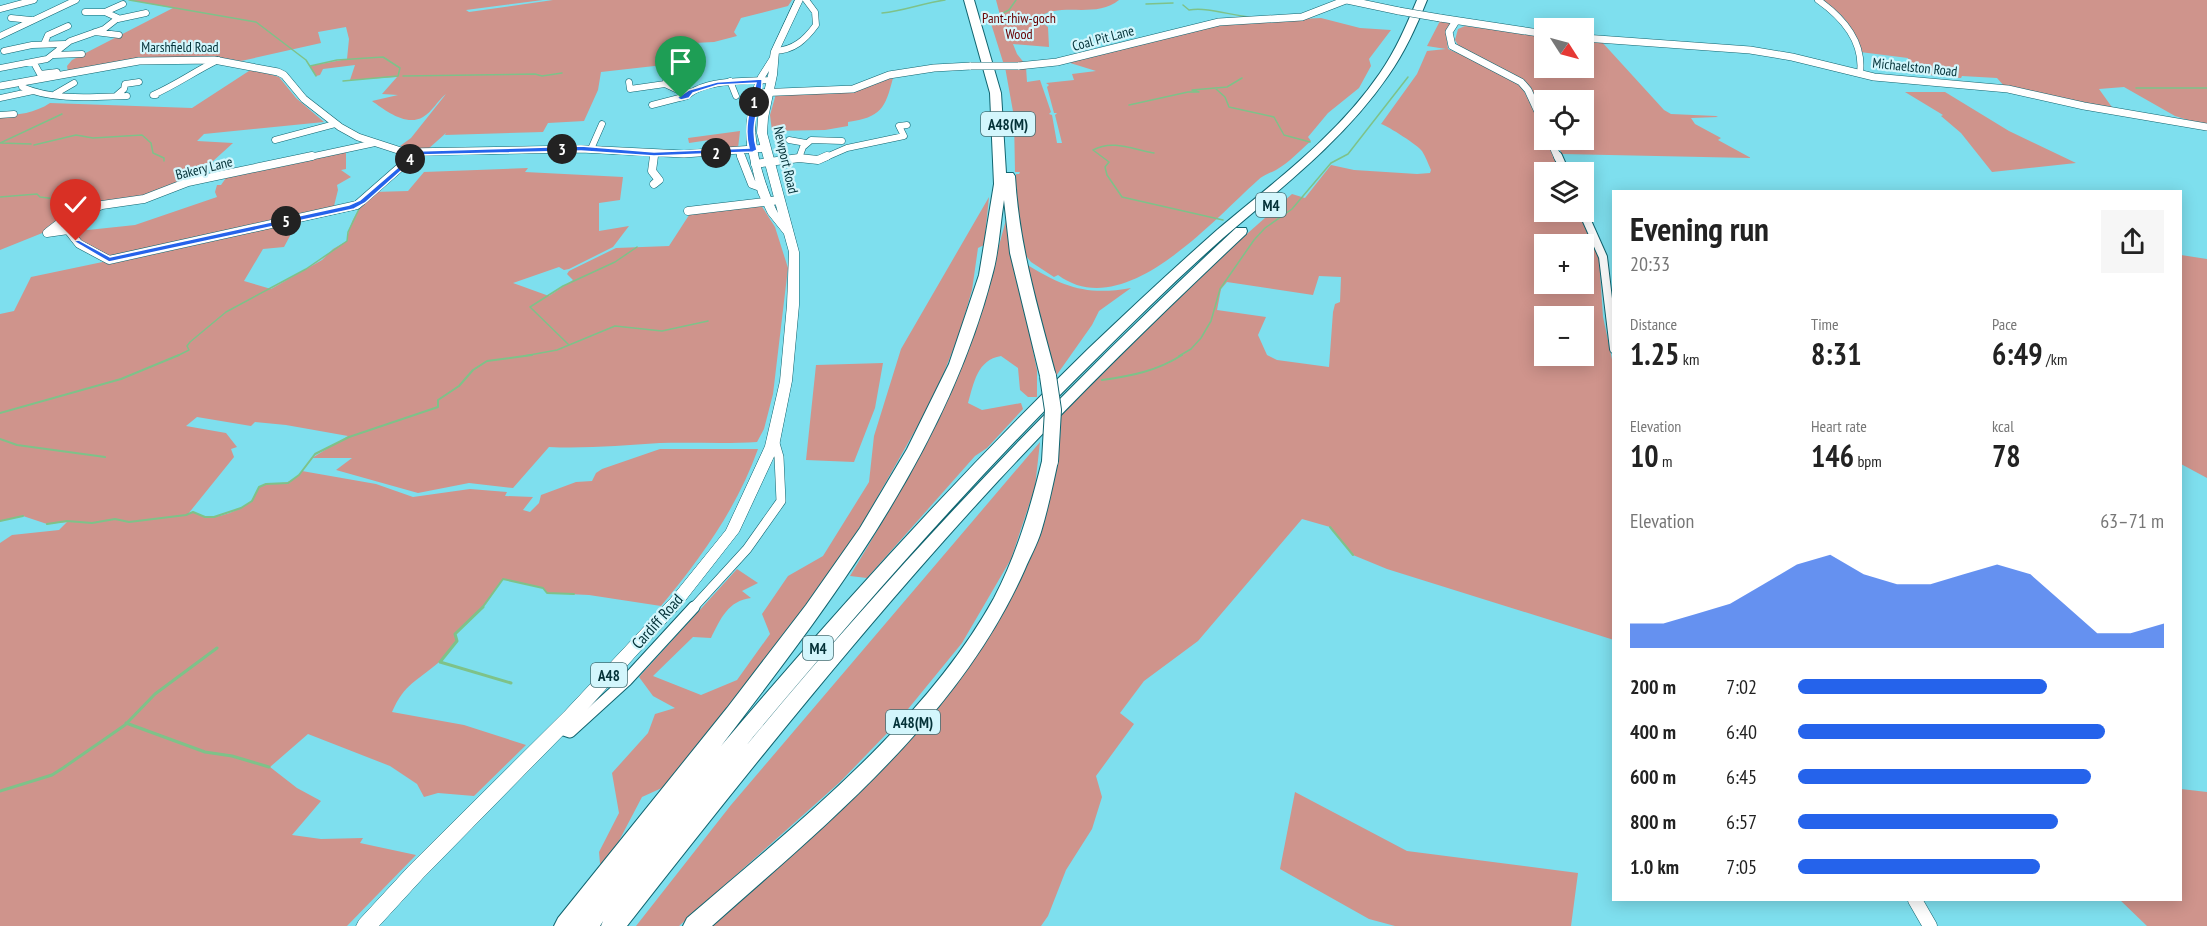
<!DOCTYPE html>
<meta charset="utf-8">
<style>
body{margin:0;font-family:"PT Sans Narrow",sans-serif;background:#f6f6f6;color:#222;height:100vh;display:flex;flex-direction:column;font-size:22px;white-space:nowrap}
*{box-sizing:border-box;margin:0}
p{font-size:20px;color:#767676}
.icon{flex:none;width:33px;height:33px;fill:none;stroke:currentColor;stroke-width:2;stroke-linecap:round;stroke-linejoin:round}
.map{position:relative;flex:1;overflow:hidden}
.sheet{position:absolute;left:1612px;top:190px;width:570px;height:711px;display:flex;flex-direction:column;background:#fff;border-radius:0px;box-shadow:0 3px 15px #0003}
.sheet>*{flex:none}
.needle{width:39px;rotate:126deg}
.fabs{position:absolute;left:1534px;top:18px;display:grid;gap:12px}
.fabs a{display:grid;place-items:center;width:60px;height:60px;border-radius:0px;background:#fff;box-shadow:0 3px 15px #0003;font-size:30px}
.pin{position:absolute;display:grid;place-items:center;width:51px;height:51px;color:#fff;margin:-62px -26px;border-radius:50% 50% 50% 0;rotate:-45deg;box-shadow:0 0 6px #0007}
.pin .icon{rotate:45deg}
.km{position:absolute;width:30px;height:30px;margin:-15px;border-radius:50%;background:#222;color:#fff;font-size:16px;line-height:30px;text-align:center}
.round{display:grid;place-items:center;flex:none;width:63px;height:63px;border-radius:0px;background:#f6f6f6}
.headline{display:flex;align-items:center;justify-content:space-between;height:102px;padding:0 18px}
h1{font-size:33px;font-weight:600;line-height:45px}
.stats{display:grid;grid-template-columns:repeat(3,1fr);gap:9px;height:102px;padding:6px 18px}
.stats div{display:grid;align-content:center}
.stats b{font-size:30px;font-weight:600}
.stats small{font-size:16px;font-weight:400}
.stats p{font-size:16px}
.chart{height:168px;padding:12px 18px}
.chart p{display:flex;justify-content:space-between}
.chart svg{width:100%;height:108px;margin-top:6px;fill:#2563eb;opacity:.7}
ul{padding:0 18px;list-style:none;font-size:20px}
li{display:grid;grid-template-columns:96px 72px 1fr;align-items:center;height:45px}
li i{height:15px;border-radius:8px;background:#2563eb}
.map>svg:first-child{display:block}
</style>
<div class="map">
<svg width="2207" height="926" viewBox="0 0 2207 926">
<rect width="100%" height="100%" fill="#7edfee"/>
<path fill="#cf948c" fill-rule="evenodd" d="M129,0H543L466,10L469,12L553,0H792L788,6L741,18L734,32L737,36L714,42L694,43L690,62L601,72L598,90L584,121L548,123L543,132L445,135L446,133L427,150L400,146L411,138L446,94C438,100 432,112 423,117C406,127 385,110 372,101L398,95L382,94L397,77L350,80L355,65L323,69L320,75L316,76L310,66L347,59L349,39L346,27L318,32L321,43L241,61L217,57H187L68,72L67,66L72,60L173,8Z
M996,0H1119C1095,20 1058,0 1037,19L1048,27L1049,47L1013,44L1017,54L1025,64L1004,65L989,17L1000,15Z
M1820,0H2207V126L2175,116L2124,87L2099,89L2114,110L2005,87L1997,78L1962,76L1961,78C1944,76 1911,78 1908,58L1860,52C1854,26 1843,13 1820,0Z
M1321,18L1360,28L1391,30L1369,59L1371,66L1359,88L1328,113L1308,137L1311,141C1299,151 1290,162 1276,170C1270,173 1263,175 1257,181C1212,221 1124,324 1058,275L1054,277L1031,262L1023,252L1016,196V174H1019L1020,172H1015L1014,117L1005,67H1026L1027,82L1040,80L1051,112L1049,114L1052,115L1057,143H1062L1055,115L1057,113H1054L1047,87L1049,85L1046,83L1074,80L1072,74L1096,71L1067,62L1220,23Z
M1441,19L1452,23L1446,33L1448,49L1496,70L1522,87L1545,132V140H1549L1563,172H1545V212H1579L1599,258L1603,317L1613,364L1612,404L1614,421V640L1387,569L1353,555L1330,527L1302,519L1198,641L1144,681L1120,713L1134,724L1096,776L1102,797L1092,829L1066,870L1048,916L1041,926H707C754,881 801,835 848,790C870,768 892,747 914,726C925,716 937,706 946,694C1011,615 1061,516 1061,413L1223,255L1292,194L1305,198L1331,165L1354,170L1417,174L1430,173L1431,170C1428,164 1426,157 1422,151C1419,146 1388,126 1381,124L1417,74L1427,51L1446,49L1427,46ZM1545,244H1584V284H1545ZM1319,276L1341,277L1340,302L1335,304L1333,312L1329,367L1277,360L1267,355L1258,335L1266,317L1217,310L1221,289L1227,282L1313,295ZM1545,316H1584V356H1545Z
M1465,26L1537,35L1545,39V68H1584V57L1592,55L1584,51V39L1601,41L1664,110L1671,114L1716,116L1718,117L1691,118L1695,124L1721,138L1718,140L1751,158L1562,154L1555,140H1584V100H1545V119L1532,92L1458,45L1455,40L1458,29Z
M252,69L279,77L296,98L324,122L204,134L197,141L233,143L212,162L184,170L180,177L187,182L145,197L122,201L0,250V116C18,115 35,113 50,103L192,108Z
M893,78C885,109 881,117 848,122V126L825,130L772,131L770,115L776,94L836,93Z
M1905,92H1945L2009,131L2076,163L1992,172L1961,133L1941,116L1943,115Z
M740,131L738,148L715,152L716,139L689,143L688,138Z
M346,149V169L341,170L351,177L337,185L338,190L333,210L111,259C97,249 82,245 73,231L76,230L77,220L83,221L84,229L88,230L135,225L217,197L215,192L217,185H221L228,175Z
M528,168L525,172L623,177L620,200L599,203V231L629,226L613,247L569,269L564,270L559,267L513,283L549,296L573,280L567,274L569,271L616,248L669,246L691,212L761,205L775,227L788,268L773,394L764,429L757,442C725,444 692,442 660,443C623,445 586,449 549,447L513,488L469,483L418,493L336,470L352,458H312L348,436L286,425L255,422L251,426L197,417L186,426L226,433L237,447L231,449L234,457L188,514L193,512C197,514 201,516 206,517C217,519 241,510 250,502C254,499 255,491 260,487C272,477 286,492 302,471L376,484L413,497L470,489L507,492L505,496L533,497L523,510L530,512L539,503L541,495L576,482L592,481L596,473L602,469L660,449H758C737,508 701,558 661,606L589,595L547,593L543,588L503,579L486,604L455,634L457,641C451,648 445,657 438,663C416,682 405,683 392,712L464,725L526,745L474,796L438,793L424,797L417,784L390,766L308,734L270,767L297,788L321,801L292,835L321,839L363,838L360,843L416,855L347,926H0V543L12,535L59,530L67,522L47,524L23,516L0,521V314L14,311L31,277L298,221L284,247L263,249L244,281L271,289L322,260L333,249L347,241C349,221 360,205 374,192L408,191L424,172Z
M989,197L984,245L978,248L972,290L959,335L934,397L865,519L799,620L675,782L642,797L601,875L599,852L619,813L612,773L648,733L655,714L675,708L653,696L639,677L737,569L758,583L742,591L751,598C728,601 721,618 711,638L693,637L653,676L701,695L737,680L770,634L762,614L788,576L823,556L869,482L874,436L901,349Z
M1006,220L1037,370V397H1028L1020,390L1018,368L1001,356C977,360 974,383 968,403L982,410L1021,403L1023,409L987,448L975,456L867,578L850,576C897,498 944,420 974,335C987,298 995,258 1006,220Z
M2181,255L2207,259V478L2181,464Z
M1026,264C1063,287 1087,296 1131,288L1099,311L1092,325L1056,376L1030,285Z
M883,363L875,408L854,462L806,460L816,365Z
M1040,442L1035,487L1011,559L962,643L895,725L840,782L679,926H636L731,805Z
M2181,789L2207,792V926H2147L2120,900H2181Z
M1295,792L1407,851L1578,873L1571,926H1395L1369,919L1280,869Z"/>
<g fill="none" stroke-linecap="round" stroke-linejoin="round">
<path stroke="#7ec289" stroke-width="1.5" d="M129,0L256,22L306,60L316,76
M1146,4L1173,3
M1183,5L1189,10C1208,7 1229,15 1249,17
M882,13C904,11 923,3 945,0
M1003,13L1009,10L1016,0
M310,66L337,60L383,57L400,68L398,76L343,81
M403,76L535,74L542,76L562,73
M1215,88L1225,97L1229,107L1274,117L1284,135L1310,142
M2136,88H2207
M1129,105L1188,92H1199L1192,90L1227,87L1242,78
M0,143L62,114
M1,143L31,144
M34,145L76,135L93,138L142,135L151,143L153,153L164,158V161
M1154,153C1134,150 1113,139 1093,150L1109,162L1105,167L1107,175L1122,197L1223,220
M0,197L37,194L40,197L90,203
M568,344L530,307L563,286L615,262L637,247
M177,356L189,350L187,346L190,342L226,312L306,269L347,241L348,232L360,207
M524,356L557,350L615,326L662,331L708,321
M1179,356L1191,349L1201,338L1211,321L1220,289L1254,240L1265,228L1292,209L1331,163L1348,154L1408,77"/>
<path stroke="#7ec289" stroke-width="2" d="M1102,380C1131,376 1157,371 1182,355
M0,413L121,379L179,355
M0,439L17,445L105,457
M0,521L23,516
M47,524L67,521L92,523L115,519L129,522L186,515L193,512L205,517H214L241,508L252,501L259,487L266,484L288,483L299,475L315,454L349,437L438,407V400L459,386L473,370L487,361L532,355
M1330,527L1353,555
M482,608L503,579L543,588L547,593L574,594"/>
<path stroke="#7ec289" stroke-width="3" d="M483,607L455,634L457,641L440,662L511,683
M126,723L205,752L232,756L269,767
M0,791L52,775L63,768L125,725L155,694L217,648"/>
<defs>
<path id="minor-far3" d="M1818,0C1842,17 1864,41 1860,73
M0,9L34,0
M85,12H105
M11,18L31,20
M118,19L146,13
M95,32L119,35
M0,36L76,0H74
M44,44L48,35L68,26
M4,51L32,45L65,44
M775,51C794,50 805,40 816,25L815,12L806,0
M54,55L82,54
M34,63L40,74L57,72
M0,68L47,59L70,41L104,29L118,18L105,12L123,4
M689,70L668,76L665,84L680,91L691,92
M730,81L736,96
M22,82V87C54,101 93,97 127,96
M629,82L630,89L665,84
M55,94L74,83
M156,95H153C176,85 195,71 218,60
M116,96L124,89L125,84L139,82
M0,98L33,91
M652,105L687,96C704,79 748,81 771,80
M0,115L14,114
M275,140L335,124
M789,140L806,143
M591,149L602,124
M739,152L741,158
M305,158L375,143
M412,158L417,153
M654,158V154
M799,158L803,147L811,140L842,141
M824,158L847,148L904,136L899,126L907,125"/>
<path id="minor-far2" d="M654,156L652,171L659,180L654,184
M741,156L752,184L763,188
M755,164L799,158L818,160L827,156
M688,211L780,200
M48,232L61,222L102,205L144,199L188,182L312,156
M47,233L68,230L79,244L109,260L357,205L413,156"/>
<path id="minor-far1" d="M693,608L747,549L781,501L779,457L774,440"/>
<path id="minor" d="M558,728L570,732L626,681L694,607"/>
<path id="tertiary-far2" d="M1347,0L1399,11
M1440,18L1545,34
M1456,21L1449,32L1452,46L1521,82L1528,90L1545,127
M1584,38L1750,50L1792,57L1874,77L2008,89L2084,106L2207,127
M1018,66L1057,62L1219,22L1302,17L1346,0
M0,86L139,61L214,60L278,72L284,75L304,99L340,127L358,137L404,152L581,149L684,154L766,148
M755,93L853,89L889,75L934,68L971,66
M1550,140L1558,158"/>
<path id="tertiary-far1" d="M1558,156L1565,172
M1583,212L1603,257L1614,349"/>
<path id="tertiary" d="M1915,900L1930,926"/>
<path id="primary" d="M795,0H803L779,51L777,75L768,118L767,133L799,252V305L792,381L779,446L739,532L681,606L577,721L423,878L379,926H356L359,920L409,866L565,711L671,598L726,530L765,446L780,381L787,305L789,252L784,234L768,214L758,193L747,145V121L750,97L758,76L770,57L771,51ZM769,71L758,118L757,133L778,213C759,174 742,111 769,71Z"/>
<path id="motorway" d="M964,0H974L1001,93L1006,173H1013L1015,176C1019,246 1038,308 1056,376L1048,381L1040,376L1010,253L1004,200C1000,225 999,252 992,276C946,453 830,604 721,746C837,609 959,475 1088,349C1130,309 1173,269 1217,230C1274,182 1337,136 1380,73C1396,50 1406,26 1417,0H1427C1416,27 1405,52 1388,76C1344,140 1281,188 1223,238C1179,277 1137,318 1095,360C974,479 862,607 753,737L746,746C898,562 1062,390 1236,228H1246L1247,231L1246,234C1161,314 1077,396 998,481C867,623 746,774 627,926H601L603,921L600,926H554L558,918L727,708L806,605L860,528L907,449L949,364L979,275L994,184L990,93Z
M1050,456L1056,457L1058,461C1053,484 1048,509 1041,532C1037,545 1030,557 1025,569C960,716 829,822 712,926H683L687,918C794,826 925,723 994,598C1017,554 1030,509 1042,461L1044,457Z"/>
</defs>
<use href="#minor-far3" stroke="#10646f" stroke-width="7"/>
<use href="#minor-far2" stroke="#10646f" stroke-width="9"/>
<use href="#minor-far1" stroke="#10646f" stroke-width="10"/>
<use href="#minor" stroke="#10646f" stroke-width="13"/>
<use href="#tertiary-far2" stroke="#10646f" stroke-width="8"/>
<use href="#tertiary-far1" stroke="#10646f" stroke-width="10"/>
<use href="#tertiary" stroke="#10646f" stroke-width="15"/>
<use href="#primary" stroke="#10646f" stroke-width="1"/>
<use href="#motorway" stroke="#10646f" stroke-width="2"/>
<use href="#minor-far3" stroke="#fff" stroke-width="6"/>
<use href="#minor-far2" stroke="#fff" stroke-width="8"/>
<use href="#minor-far1" stroke="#fff" stroke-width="9"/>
<use href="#minor" stroke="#fff" stroke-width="11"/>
<use href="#tertiary-far2" stroke="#fff" stroke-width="7"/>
<use href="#tertiary-far1" stroke="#fff" stroke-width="8"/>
<use href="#tertiary" stroke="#fff" stroke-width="14"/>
<use href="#primary" fill="#fff" fill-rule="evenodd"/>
<use href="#motorway" fill="#fff" fill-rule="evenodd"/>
<defs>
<path id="tertiary-bridge" d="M1399,11L1440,18
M971,66H1018"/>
<path id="motorway-bridge" d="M1048,376L1053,410L1050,461"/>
</defs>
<use href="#tertiary-bridge" stroke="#10646f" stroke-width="8" stroke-linecap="butt"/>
<use href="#motorway-bridge" stroke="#10646f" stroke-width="18" stroke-linecap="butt"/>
<use href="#tertiary-bridge" stroke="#fff" stroke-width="7"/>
<use href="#motorway-bridge" stroke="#fff" stroke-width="16"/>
</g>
<path fill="#2563eb" stroke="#fff" stroke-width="1.5" d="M762,79C763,104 748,122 757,150L753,152L654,156L581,151L419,155L365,203L354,209L109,262L73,241L79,240L110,257L349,205L360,200L417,151L581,146L654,152L749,148C743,127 751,104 756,83L718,85L693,93L689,98L681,100L677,98L689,90L717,82Z"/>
<g text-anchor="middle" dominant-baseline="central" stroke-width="4.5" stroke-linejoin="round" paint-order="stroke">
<g font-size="14" fill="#690000" stroke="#d3f6fc">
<text x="1019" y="18">Pant-rhiw-goch<tspan x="1019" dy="16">Wood</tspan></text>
</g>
<g font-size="14" fill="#043238" stroke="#d3f6fc">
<text transform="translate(1103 38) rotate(-15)">Coal Pit Lane</text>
<text x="180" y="47">Marshfield Road</text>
<text transform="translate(1915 67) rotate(6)">Michaelston Road</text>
<text transform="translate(786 160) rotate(77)">Newport Road</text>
<text transform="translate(204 168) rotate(-14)">Bakery Lane</text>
</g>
<g fill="#d3f6fc" stroke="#426d73" stroke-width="1.5">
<rect x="981" y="112" width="54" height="24" rx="4.5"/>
<rect x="1256" y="193" width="30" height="24" rx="4.5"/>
<rect x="803" y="636" width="30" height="24" rx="4.5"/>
<rect x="591" y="663" width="36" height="24" rx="4.5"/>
<rect x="886" y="710" width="54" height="24" rx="4.5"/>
</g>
<g font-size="15" font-weight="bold" fill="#043238">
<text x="1008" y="124">A48(M)</text>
<text x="1271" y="205">M4</text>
<text x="818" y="648">M4</text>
<text x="609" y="675">A48</text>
<text x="913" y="722">A48(M)</text>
</g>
<g font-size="16" fill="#043238" stroke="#d3f6fc">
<text transform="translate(657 621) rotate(-48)">Cardiff Road</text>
</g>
</g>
</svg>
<div class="fabs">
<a><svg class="needle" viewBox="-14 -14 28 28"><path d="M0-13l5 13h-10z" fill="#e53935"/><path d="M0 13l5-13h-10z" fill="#767676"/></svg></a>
<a><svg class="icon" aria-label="locate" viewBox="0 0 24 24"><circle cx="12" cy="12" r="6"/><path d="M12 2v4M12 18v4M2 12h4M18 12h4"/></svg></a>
<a><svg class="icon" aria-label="layers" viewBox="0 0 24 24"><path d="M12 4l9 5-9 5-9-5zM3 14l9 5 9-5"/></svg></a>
<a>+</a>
<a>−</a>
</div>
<div class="pin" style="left:681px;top:98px;background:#1e9e55"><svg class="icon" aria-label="arrive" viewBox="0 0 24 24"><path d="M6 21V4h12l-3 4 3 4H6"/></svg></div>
<div class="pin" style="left:76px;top:241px;background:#d93025"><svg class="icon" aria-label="check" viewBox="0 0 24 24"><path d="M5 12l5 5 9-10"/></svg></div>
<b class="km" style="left:754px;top:102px">1</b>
<b class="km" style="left:716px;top:153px">2</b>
<b class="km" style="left:562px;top:149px">3</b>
<b class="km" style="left:410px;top:159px">4</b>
<b class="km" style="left:286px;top:221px">5</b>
<section class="sheet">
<div class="headline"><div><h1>Evening run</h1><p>20:33</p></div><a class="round"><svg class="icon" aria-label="share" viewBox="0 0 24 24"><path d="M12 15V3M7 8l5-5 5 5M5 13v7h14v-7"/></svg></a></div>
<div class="stats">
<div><p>Distance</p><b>1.25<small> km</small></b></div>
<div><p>Time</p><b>8:31</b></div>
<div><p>Pace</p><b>6:49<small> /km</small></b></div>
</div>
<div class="stats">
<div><p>Elevation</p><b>10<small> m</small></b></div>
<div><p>Heart rate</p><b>146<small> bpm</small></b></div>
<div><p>kcal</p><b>78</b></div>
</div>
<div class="chart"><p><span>Elevation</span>63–71 m</p>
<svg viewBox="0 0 160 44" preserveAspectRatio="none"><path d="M0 44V34L10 34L20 30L30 26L40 18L50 10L60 6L70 14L80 18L90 18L100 14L110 10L120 14L130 26L140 38L150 38L160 34V44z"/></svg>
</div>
<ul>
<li><b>200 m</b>7:02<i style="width:68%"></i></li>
<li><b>400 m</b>6:40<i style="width:84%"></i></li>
<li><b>600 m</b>6:45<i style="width:80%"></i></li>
<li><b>800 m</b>6:57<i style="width:71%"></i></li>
<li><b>1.0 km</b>7:05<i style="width:66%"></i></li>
</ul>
</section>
</div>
